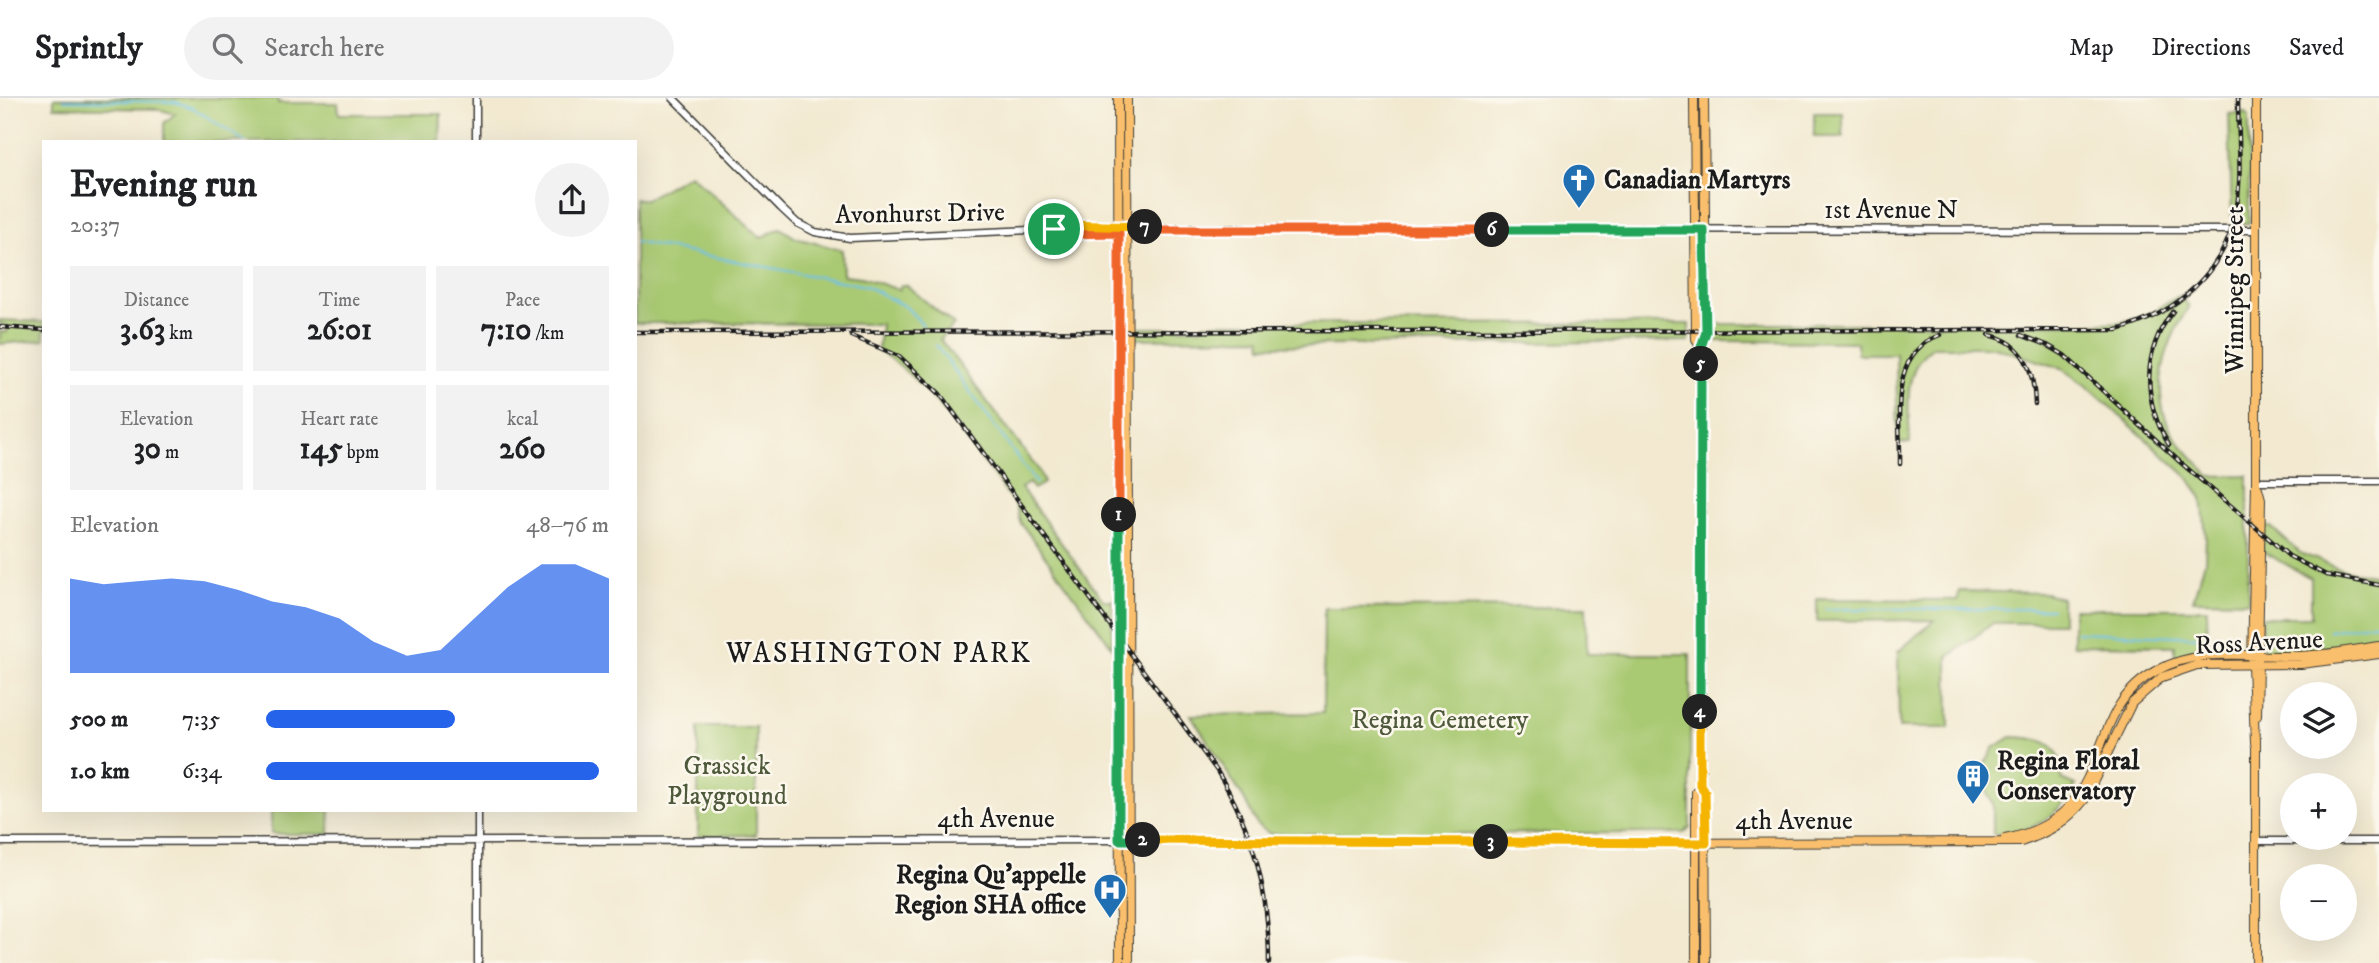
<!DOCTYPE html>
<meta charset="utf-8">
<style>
body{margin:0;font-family:"IM FELL DW Pica",serif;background:#f2f2f2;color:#202124;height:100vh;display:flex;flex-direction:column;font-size:26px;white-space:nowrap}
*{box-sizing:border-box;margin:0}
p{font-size:23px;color:#757577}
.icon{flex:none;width:38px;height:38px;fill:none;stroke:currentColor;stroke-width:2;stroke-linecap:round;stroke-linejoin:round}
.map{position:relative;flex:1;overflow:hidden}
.sheet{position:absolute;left:42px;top:42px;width:595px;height:672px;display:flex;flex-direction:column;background:#fff;border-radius:0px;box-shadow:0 7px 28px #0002}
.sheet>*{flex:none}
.tools{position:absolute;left:2280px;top:584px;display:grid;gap:14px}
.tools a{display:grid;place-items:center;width:77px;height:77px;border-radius:50%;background:#fff;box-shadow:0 7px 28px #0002;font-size:35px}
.pin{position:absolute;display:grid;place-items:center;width:60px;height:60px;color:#fff;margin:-30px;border:4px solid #fff;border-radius:50%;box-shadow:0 2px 7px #0007}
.km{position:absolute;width:35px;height:35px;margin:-18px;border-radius:50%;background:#222;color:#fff;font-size:19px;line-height:35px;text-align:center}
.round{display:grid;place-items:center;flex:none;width:74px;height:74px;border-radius:37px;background:#f2f2f2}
.summary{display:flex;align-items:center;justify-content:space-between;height:119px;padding:0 28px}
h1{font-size:38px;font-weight:800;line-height:52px}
.stats{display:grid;grid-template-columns:repeat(3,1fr);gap:10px;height:119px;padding:7px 28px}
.stats div{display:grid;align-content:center;border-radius:0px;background:#f2f2f2;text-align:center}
.stats b{font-size:30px;font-weight:800}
.stats small{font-size:19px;font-weight:400}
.stats p{font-size:19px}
.chart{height:196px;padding:14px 28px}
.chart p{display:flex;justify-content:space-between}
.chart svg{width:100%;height:126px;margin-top:7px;fill:#2563eb;opacity:.7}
ul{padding:0 28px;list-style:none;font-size:23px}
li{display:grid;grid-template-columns:112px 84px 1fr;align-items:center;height:52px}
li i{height:18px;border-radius:9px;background:#2563eb}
header{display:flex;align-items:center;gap:42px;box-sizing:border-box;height:98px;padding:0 35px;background:#fff;border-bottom:2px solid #e0e0e0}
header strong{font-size:33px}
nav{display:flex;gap:38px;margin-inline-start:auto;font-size:24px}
.search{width:490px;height:63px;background:#f2f2f2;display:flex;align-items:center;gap:18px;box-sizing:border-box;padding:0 24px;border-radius:38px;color:#757577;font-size:26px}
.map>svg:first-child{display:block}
</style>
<header>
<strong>Sprintly</strong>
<div class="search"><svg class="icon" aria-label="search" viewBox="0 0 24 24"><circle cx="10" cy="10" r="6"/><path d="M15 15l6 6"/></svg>Search here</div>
<nav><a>Map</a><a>Directions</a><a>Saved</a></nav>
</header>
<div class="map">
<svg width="2379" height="865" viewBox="0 0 2379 865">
<rect width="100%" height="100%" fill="#fbf7ec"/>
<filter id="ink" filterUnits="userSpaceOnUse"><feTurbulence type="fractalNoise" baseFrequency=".0143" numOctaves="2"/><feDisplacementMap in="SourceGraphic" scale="14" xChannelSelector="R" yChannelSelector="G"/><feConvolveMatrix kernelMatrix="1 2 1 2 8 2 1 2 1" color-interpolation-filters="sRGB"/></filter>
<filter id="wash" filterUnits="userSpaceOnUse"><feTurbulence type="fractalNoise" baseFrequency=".00686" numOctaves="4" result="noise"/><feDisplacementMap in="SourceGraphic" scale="28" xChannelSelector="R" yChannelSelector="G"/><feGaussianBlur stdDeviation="1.57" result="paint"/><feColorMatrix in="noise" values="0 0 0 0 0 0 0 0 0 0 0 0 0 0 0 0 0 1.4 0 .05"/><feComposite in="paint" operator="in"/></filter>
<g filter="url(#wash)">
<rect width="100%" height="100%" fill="#f2e9d0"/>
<path fill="#a9c972" stroke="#627247" stroke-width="2" d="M54,0H278V5H338L339,16H441L440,44H164V25L175,16L157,11L54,9Z
M1814,15H1843V39H1814Z
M2245,15L2249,19V125L2236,126L2232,120L2229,16Z
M690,76L761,140L780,130L796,140L842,152L843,177L862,179L899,192L901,187H906L954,227L940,241L1038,371L1044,385L1034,391L1029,385L1021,390L1103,502H1112V549L1020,424L1016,408C973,352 937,291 878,252L881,226L635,225V101H646Z
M2179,198L2189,208C2165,246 2146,300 2177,341C2187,354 2199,366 2210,378L2248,377V503L2193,502L2205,463L2206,439L2202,400L2188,379L2088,289L2061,270L1994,249H1932C1901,272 1909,310 1910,345H1898L1896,256H1857V244L1710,243V226H2085L2120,224L2147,217Z
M0,222L44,224V242L0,246V234H7L8,228L0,226Z
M1203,225L1689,226V243L1262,248L1261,240L1135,241V230H1202Z
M2262,429H2271L2300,455L2343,472L2379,478V543L2326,551L2265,553L2261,547L2262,519H2311V480L2262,453Z
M1959,493L2045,495L2062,500V525H1993L1948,559L1949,630H1899L1898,554L1935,522L1817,523V501L1958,502Z
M1586,509L1587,556H1690V729L1684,735L1270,736L1257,727L1244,701L1191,617L1323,615L1324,510Z
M2073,511H2207L2208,554L2175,560V548L2073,547Z
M698,629H756V737L698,738Z
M2011,639C2042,640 2063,643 2062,681L2076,687C2056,720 2032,736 1993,736V706L1984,690V667L1994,650Z
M271,712H330L329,736H271Z"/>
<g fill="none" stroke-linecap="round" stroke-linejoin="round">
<path stroke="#6bc1e8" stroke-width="2" d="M64,2L175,4L193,10L246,44
M635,144L866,188L906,209L923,227
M936,247L1036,385
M1826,511H2052
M2329,533L2379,524
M2077,534L2200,539
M2271,540L2311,537"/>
</g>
</g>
<g filter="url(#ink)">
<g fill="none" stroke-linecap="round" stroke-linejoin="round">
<defs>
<path id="minor" d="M476,0V44
M673,0L781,110L797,125L815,134L850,140L1054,131L1061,127H1143L1149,132
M1054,131L1062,136L1163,131L2256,132
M2256,383H2379
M478,712V865
M2256,743H2379
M0,744L1120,742"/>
<path id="major" d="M1118,0L1120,865
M1127,0L1129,865
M1694,0L1696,241L1701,249
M1704,0L1706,234L1701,249V687L1705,694L1706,865
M2257,618L2261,401L2258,390
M2256,641V865
M2255,645L2252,566L2256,383V0
M2005,741C2122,718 2076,614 2158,572C2200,549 2248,559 2294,558C2323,558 2351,552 2379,548
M1120,742L1621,745L2021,744C2048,735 2067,724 2085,701L2132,605L2162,579L2197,567L2301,566L2379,556
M1696,865V694L1701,687"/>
</defs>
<use href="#minor" stroke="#3c3b37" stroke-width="9"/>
<use href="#major" stroke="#3c3b37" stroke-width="10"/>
<use href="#minor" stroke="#fff" stroke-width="6"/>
<use href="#major" stroke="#f9bf6d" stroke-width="8"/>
<defs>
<path id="rail" d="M0,229L44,232
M635,234L2117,232C2176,217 2228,171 2237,108C2242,73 2238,36 2238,0
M1989,237C2025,244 2034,274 2035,306
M2021,237L2047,247L2064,257L2180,364L2289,458L2326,477L2379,487
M851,238L899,258L940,296L1217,673C1254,733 1269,794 1269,865
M2169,347C2143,304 2141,254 2173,213
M1900,366C1901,321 1887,256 1940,237"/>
</defs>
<use href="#rail" stroke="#1c1c1c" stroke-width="4.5"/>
<use href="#rail" stroke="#fbf7ec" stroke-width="2" stroke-dasharray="5" stroke-linecap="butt"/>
</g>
</g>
<g fill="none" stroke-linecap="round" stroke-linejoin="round" filter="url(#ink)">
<defs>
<path id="split-1" d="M1054,131L1062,136L1119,135V417"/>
<path id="split-2" d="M1119,417V742H1143"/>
<path id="split-3" d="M1143,742L1491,744"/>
<path id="split-4" d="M1491,744L1706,745L1705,694L1700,687V614"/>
<path id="split-5" d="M1700,614L1701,266"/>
<path id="split-6" d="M1492,132H1704L1706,234L1701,249V266"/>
<path id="split-7" d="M1145,129L1149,132H1492"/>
<path id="split-8" d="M1054,131L1061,127L1145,129"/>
</defs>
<use href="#split-1" stroke="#fff" stroke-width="14"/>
<use href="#split-2" stroke="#fff" stroke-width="14"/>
<use href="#split-3" stroke="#fff" stroke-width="14"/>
<use href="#split-4" stroke="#fff" stroke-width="14"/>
<use href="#split-5" stroke="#fff" stroke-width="14"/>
<use href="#split-6" stroke="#fff" stroke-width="14"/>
<use href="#split-7" stroke="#fff" stroke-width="14"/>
<use href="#split-8" stroke="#fff" stroke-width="14"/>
<use href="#split-1" stroke="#f0652b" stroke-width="9"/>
<use href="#split-2" stroke="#22a559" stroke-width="9"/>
<use href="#split-3" stroke="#f5b400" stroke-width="9"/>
<use href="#split-4" stroke="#f5b400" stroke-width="9"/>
<use href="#split-5" stroke="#22a559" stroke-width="9"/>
<use href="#split-6" stroke="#22a559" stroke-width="9"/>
<use href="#split-7" stroke="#f0652b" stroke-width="9"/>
<use href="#split-8" stroke="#f5b400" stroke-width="9"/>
</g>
<defs>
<symbol id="church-pin" viewBox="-11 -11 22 30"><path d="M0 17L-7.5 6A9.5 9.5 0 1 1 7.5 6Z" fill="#1f6fb2" stroke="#fbf7ec"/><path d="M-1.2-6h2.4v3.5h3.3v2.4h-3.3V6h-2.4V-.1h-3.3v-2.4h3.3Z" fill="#fff"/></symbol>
<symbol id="building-pin" viewBox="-11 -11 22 30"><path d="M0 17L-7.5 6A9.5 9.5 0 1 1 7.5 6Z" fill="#1f6fb2" stroke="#fbf7ec"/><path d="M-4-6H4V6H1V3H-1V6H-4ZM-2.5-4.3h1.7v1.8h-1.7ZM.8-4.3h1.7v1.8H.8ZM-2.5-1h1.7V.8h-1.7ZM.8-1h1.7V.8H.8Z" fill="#fff"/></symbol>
<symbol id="hospital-pin" viewBox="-11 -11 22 30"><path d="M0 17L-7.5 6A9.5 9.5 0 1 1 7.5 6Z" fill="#1f6fb2" stroke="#fbf7ec"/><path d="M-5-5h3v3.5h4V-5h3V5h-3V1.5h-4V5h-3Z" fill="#fff"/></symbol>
</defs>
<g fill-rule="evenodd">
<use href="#church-pin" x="1560" y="63" width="38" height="52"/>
<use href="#building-pin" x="1954" y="659" width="38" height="52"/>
<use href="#hospital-pin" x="1091" y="773" width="38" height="52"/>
</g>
<g text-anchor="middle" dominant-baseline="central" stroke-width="5" stroke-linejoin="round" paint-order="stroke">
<g font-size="26" font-weight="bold" fill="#1c1c1c" stroke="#fbf7ec" text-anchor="start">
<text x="1604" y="82">Canadian Martyrs</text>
<text x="1997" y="663">Regina Floral<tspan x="1997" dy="30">Conservatory</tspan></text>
<text x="1086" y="777" text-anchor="end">Regina Qu'appelle<tspan x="1086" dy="30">Region SHA office</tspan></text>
</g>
<g font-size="26" fill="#1c1c1c" stroke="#fbf7ec">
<text x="1891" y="112">1st Avenue N</text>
<text transform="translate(920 116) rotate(-1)">Avonhurst Drive</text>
<text transform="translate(2235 192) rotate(-90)">Winnipeg Street</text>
<text transform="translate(2259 545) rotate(-3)">Ross Avenue</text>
<text x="996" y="721">4th Avenue</text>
<text x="1794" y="723">4th Avenue</text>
</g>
<g font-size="26" fill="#4d593a" stroke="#fbf7ec">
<text x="1440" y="622">Regina Cemetery</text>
<text x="727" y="668">Grassick<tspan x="727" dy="30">Playground</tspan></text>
</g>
<g font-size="28" letter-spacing="2" fill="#1c1c1c" stroke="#fbf7ec">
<text x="879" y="555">WASHINGTON PARK</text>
</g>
</g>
</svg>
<div class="tools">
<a><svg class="icon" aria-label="layers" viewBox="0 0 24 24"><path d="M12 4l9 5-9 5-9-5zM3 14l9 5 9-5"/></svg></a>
<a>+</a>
<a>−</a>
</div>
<div class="pin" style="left:1054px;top:131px;background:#1e9e55"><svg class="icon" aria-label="arrive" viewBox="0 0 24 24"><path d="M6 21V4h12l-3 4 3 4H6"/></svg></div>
<b class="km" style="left:1119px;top:417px">1</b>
<b class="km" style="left:1143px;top:742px">2</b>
<b class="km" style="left:1491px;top:744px">3</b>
<b class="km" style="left:1700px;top:614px">4</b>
<b class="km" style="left:1701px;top:266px">5</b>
<b class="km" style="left:1492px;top:132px">6</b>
<b class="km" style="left:1145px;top:129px">7</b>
<section class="sheet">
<div class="summary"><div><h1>Evening run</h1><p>20:37</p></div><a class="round"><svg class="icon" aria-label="share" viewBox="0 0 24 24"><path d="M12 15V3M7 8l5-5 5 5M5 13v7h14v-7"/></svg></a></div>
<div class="stats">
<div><p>Distance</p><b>3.63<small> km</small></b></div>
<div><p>Time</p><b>26:01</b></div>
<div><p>Pace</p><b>7:10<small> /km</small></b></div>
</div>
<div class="stats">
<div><p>Elevation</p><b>30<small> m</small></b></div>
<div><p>Heart rate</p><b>145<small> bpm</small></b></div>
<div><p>kcal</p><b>260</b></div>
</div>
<div class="chart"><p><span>Elevation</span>48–76 m</p>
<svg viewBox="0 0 160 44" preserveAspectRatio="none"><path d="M0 44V11L10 13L20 12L30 11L40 12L50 15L60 19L70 21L80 25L90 33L100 38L110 36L120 25L130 14L140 6L150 6L160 11V44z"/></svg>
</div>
<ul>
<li><b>500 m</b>7:35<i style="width:55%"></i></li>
<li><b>1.0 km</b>6:34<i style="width:97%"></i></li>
</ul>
</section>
</div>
